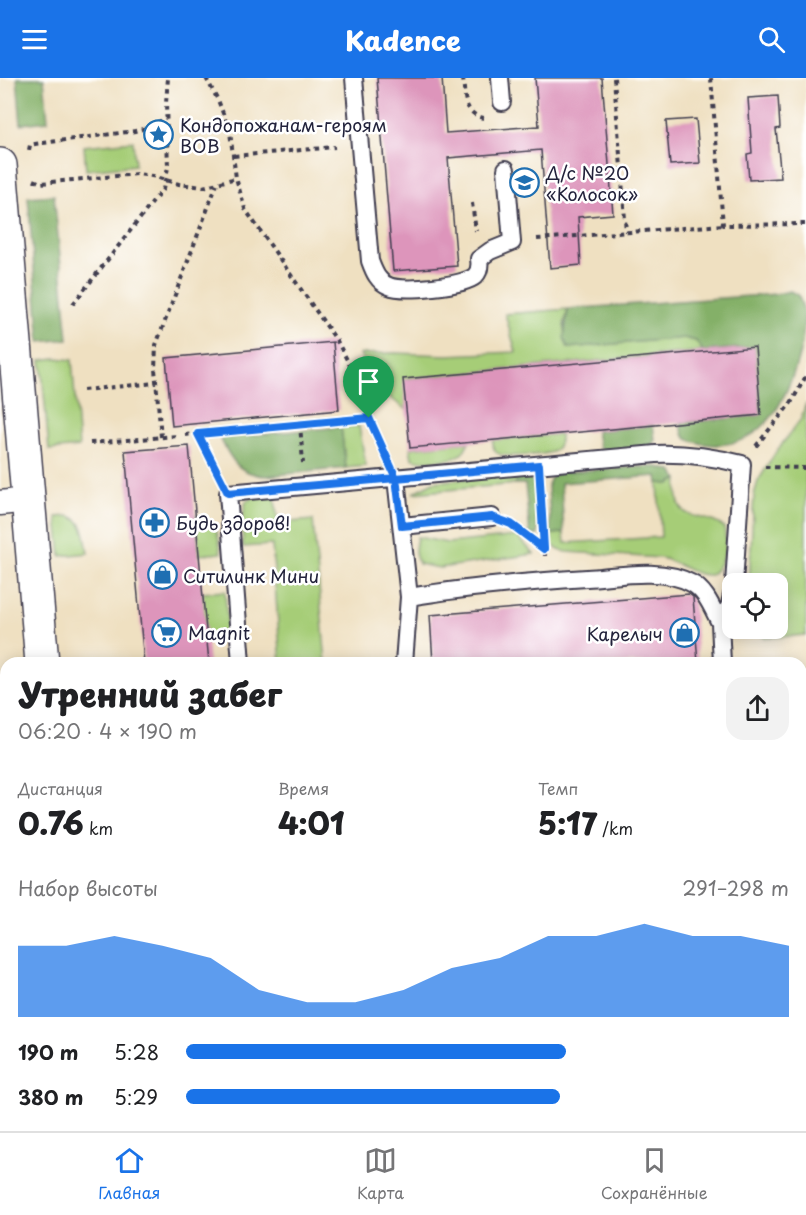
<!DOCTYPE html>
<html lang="ru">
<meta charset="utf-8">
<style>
body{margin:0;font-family:"Playpen Sans",sans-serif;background:#f2f2f2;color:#202124;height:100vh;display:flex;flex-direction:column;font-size:22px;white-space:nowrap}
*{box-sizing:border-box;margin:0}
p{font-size:20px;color:#757577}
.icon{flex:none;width:33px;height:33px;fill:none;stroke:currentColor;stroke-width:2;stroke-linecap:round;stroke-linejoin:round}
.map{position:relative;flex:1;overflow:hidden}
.panel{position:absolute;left:0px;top:579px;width:807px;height:474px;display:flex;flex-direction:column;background:#fff;border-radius:18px 18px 0 0;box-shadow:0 3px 15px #0003}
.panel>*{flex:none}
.fabs{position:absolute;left:722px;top:495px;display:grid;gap:12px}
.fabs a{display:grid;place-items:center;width:66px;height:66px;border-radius:12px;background:#fff;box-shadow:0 3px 15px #0003;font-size:30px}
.pin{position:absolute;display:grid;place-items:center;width:51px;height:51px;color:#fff;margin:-62px -26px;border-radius:50% 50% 50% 0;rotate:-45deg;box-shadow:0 0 6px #0007}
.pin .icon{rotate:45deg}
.round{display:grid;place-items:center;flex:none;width:63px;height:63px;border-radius:18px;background:#f2f2f2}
.summary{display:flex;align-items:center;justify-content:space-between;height:102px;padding:0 18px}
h1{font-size:33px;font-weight:800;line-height:45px}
.stats{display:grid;grid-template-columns:repeat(3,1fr);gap:9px;height:102px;padding:6px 18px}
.stats div{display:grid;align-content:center}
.stats b{font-size:30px;font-weight:800}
.stats small{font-size:16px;font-weight:400}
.stats p{font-size:16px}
.chart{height:168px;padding:12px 18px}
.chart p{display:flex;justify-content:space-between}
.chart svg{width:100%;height:108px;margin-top:6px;fill:#1a73e8;opacity:.7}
ul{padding:0 18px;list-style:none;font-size:20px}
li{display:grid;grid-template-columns:96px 72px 1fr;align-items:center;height:45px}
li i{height:15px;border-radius:8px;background:#1a73e8}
header{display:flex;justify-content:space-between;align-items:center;height:78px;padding:0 18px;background:#1a73e8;color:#fff;font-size:27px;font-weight:800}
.tab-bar{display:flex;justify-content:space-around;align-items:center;height:84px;border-top:2px solid #e0e0e0;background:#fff;font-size:16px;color:#757577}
.tab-bar a{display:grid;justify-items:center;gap:3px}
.tab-bar .current{color:#1a73e8}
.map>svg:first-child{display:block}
</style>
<header><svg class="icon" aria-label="menu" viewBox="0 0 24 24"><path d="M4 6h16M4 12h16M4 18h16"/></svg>Kadence<svg class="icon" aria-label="search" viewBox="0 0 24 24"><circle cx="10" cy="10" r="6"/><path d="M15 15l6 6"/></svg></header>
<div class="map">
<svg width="806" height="1053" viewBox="0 0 806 1053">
<rect width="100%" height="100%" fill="#fff"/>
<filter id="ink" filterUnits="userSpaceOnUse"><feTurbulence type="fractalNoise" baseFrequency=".0167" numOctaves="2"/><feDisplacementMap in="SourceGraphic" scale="12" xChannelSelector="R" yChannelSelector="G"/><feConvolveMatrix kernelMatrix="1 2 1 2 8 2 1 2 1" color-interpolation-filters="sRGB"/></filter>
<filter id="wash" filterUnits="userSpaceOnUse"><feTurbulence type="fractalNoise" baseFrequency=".008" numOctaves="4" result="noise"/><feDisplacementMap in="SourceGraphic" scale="24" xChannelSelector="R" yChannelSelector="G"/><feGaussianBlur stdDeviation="1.35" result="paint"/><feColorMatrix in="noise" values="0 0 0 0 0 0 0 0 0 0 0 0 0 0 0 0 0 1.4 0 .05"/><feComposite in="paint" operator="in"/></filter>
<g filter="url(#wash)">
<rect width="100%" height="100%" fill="#efe0c1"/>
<path fill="#a6cd77" stroke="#647859" stroke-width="1.5" d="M133,63L135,87L86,92L84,68Z
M568,231L564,247L568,270L684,260L696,263L703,273L404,301L407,332C380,314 375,305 360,276L395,275L447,277L516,274L505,236Z
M56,280L72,282L79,369L49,372L41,282Z
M806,325V557L764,560L754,551L777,550V506L749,505L754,417L758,403L776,374L801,341Z
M359,348L366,388L346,390L341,349Z
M560,356C560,363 560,368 554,373C547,377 504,380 497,375C493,372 493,367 493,362Z
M469,364C466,368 464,375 460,377C453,383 418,385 412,380L410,370Z
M515,396L516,406L413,415L433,404Z
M678,401C673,449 697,431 724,449C728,469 725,483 711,497C691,498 680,484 661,480L567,474L559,472L552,467L551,456L564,455L565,465L661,459L658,405L669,406Z
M274,414L278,445L313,442L326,585H281L272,467L243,469L242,443L246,423L257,418Z
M196,437C218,446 218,452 221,475L199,477Z
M69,438C86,443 85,460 88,475L61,478L57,439Z
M517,458L534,476L440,490L419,486C413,476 415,470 417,459L448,465Z
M225,513L228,556L206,558L202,515Z
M806,756V967L801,971V757Z
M549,1047H635L640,1053H550Z"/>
<path fill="#84b068" stroke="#536952" stroke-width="1.5" d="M17,0H44L48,43L21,46Z
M54,117L68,261L40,264L28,119Z
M790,213L798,217C800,222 803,228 804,234C806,271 785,336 753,356C734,369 708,370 687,361L683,356L681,345L761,337L754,269L703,273L696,263L684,260L568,270L564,260L568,231L777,216Z
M653,347L655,362L651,368L612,374L599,370L596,353Z
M341,349L346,390L266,398C238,396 232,383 220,360Z
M638,389H658L672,393L678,401L669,406L658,405L657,398L561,405L564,455L551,456L548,408C550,399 554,396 562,394Z
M515,396L528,397L535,406L538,457H530L525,406H516Z"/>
<g id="blocks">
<path fill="#dd95bb" d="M377,0H442L446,55L539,48L535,0H602L613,136L578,139L581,187L550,190L541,72L448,80L457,188L393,193Z
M778,18L780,50L776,51L781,100L749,102L747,76L752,75L748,20Z
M696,41L700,85L670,87L666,43Z
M333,264L339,332L172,348L166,280Z
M755,269L761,337L410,370L403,301Z
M189,368L209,585H144L125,373Z
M689,516L693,519L698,585H433L430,537Z"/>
</g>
</g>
<g filter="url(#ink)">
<use href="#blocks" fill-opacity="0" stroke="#413e4f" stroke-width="1.5"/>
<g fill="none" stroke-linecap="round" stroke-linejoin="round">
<defs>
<path id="service" d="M354,0L370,183C374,194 378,204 389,208C403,214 464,208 475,198C480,193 480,187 479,181L490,173L512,164L506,91
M500,0L502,24
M396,400L409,519C468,509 527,504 587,500C619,498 661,489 691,505C706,512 713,532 720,545L730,527L732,517
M402,448L492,439
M720,545L722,585
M241,585L228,415L656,376C685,375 713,379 742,386L734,506
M404,585L409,519
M801,617H806
M801,717H806
M0,821L6,820
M377,1047L378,1053
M658,1047L662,1053
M281,1053L349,1047
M776,1053L806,1050"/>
<path id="pedestrian" d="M0,425L28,422"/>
<path id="tertiary" d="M0,87L42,585
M82,1047L83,1053"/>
</defs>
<use href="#service" stroke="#413e4f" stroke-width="20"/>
<use href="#pedestrian" stroke="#413e4f" stroke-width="27"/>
<use href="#tertiary" stroke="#413e4f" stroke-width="36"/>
<path stroke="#413e4f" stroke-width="4" stroke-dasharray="4.5 4.5" stroke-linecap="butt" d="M206,0L218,22L230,54L236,100L245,131L337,263L353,293L369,340
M463,0C465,17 463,36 484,40
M614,0L626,154
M711,0L723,147L806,146
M29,72L30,67L35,66L135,53L147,50L166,40
M234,78L335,69
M34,102L41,105L137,96L152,98L179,106L203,109L236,100
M472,125L476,153
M537,161L723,147
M73,226L163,111L168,90L166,25L168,0
M83,312L156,305
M300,346L303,385
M198,356L218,395
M185,357L369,340L386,376
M161,359L155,291L156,267L217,106
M90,365L177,358
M756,368L791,325L806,298
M765,389L806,390
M541,411L545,478
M512,447L545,471
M801,836L806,838
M801,990L806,985
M512,1047L513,1053
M735,1053L742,1047"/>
<use href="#service" stroke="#fff" stroke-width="16"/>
<use href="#pedestrian" stroke="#fff" stroke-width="24"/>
<use href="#tertiary" stroke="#fff" stroke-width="33"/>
</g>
</g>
<g fill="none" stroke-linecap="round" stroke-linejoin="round" filter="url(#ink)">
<defs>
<path id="route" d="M369,340L198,356L228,415L396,400L402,448L492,439L511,446L544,471L539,387L396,400L369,340"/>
</defs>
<use href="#route" stroke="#fff" stroke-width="12"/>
<use href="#route" stroke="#1a73e8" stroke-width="8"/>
</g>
<defs>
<symbol id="sight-ring" viewBox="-11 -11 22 22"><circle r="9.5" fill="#fff" stroke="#1f6fb2" stroke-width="1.5"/><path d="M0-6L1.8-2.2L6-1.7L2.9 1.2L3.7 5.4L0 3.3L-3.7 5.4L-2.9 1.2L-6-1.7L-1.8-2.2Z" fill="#1f6fb2"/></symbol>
<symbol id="school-ring" viewBox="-11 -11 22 22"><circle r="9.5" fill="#fff" stroke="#1f6fb2" stroke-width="1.5"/><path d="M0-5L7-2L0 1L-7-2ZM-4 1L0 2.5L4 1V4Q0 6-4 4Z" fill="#1f6fb2"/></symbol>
<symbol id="pharmacy-ring" viewBox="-11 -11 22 22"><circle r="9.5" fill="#fff" stroke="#1f6fb2" stroke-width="1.5"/><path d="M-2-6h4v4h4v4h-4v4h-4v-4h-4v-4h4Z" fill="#1f6fb2"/></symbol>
<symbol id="shop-ring" viewBox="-11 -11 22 22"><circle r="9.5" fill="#fff" stroke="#1f6fb2" stroke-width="1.5"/><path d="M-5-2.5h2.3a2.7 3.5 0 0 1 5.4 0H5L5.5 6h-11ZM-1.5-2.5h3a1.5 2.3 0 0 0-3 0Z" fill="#1f6fb2"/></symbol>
<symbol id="supermarket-ring" viewBox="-11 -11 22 22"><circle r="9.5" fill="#fff" stroke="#1f6fb2" stroke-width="1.5"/><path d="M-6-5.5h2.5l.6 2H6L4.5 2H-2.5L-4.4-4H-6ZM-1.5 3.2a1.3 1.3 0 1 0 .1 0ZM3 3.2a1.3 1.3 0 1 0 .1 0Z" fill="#1f6fb2"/></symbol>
</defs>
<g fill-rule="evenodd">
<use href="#sight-ring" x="142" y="40" width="33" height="33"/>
<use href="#school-ring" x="508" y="88" width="33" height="33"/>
<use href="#pharmacy-ring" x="138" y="428" width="33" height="33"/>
<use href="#shop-ring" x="146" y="480" width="33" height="33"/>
<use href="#supermarket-ring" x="150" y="538" width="33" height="33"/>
<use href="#shop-ring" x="668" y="538" width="33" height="33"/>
</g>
<g text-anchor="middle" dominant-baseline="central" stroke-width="5" stroke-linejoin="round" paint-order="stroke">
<g font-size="18" fill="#22223b" stroke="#fff" text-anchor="start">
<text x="180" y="46">Кондопожанам-героям<tspan x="180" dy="21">ВОВ</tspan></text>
<text x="546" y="94">Д/с №20<tspan x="546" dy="21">«Колосок»</tspan></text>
<text x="176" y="444">Будь здоров!</text>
<text x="183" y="497">Ситилинк Мини</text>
<text x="188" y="554">Magnit</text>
<text x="663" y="555" text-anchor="end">Карелыч</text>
</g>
</g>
</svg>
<div class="fabs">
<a><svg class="icon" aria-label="locate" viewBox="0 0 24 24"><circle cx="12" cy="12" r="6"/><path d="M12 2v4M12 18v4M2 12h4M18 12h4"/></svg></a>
</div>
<div class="pin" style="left:369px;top:340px;background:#1e9e55"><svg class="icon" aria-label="arrive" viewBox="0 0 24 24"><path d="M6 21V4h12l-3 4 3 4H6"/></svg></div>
<section class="panel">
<div class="summary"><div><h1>Утренний забег</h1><p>06:20 · 4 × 190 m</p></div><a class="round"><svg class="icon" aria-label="share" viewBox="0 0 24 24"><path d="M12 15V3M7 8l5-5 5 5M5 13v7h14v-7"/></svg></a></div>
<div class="stats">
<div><p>Дистанция</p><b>0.76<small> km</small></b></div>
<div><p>Время</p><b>4:01</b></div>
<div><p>Темп</p><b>5:17<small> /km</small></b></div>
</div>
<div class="chart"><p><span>Набор высоты</span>291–298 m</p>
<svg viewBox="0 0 160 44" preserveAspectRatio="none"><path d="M0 44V15L10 15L20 11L30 15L40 20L50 33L60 38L70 38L80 33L90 24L100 20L110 11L120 11L130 6L140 11L150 11L160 15V44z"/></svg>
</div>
<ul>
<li><b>190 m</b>5:28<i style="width:63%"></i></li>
<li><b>380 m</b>5:29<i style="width:62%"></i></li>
</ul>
</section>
</div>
<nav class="tab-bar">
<a class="current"><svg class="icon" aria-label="home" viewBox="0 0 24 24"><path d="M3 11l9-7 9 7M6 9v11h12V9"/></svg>Главная</a>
<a><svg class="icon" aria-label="map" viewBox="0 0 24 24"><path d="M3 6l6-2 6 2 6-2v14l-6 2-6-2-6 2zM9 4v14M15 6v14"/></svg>Карта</a>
<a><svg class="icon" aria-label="saved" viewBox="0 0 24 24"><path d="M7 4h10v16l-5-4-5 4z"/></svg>Сохранённые</a>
</nav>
